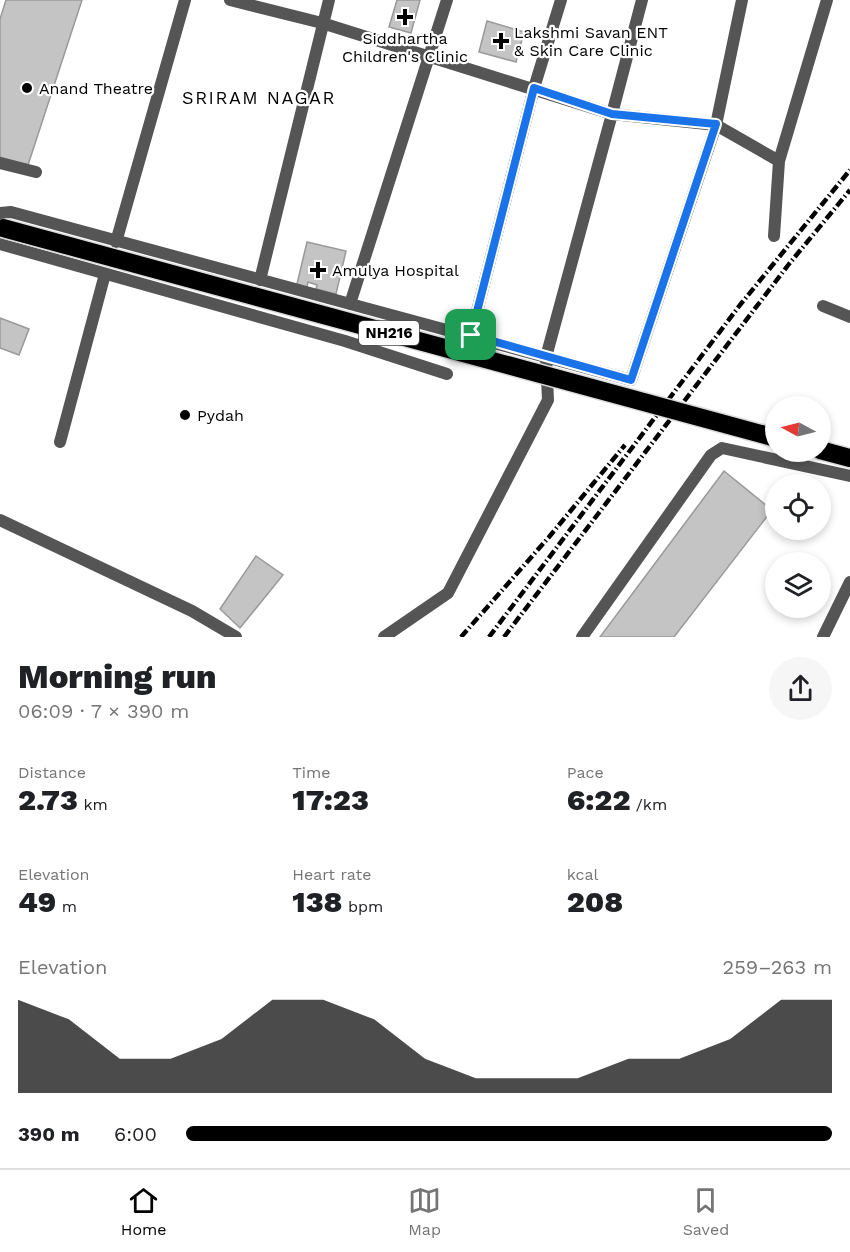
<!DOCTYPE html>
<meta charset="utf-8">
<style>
body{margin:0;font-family:"Work Sans",sans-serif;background:#f6f6f6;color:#202124;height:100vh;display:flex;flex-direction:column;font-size:22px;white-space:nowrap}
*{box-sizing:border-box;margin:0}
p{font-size:20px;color:#757577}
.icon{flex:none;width:33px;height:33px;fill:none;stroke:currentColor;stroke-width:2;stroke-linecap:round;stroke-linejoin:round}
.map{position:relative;height:637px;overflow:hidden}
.drawer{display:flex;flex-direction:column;background:#fff;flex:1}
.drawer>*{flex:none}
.needle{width:39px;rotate:277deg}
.controls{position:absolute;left:765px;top:396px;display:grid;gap:12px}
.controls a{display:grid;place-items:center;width:66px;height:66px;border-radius:50%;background:#fff;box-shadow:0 3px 9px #0003;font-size:30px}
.pin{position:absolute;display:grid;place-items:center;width:51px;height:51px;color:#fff;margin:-26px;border-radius:12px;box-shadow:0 3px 9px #0006}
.round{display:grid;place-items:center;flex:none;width:63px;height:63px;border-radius:32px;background:#f6f6f6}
.summary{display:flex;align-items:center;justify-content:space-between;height:102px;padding:0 18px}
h1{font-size:33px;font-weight:800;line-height:45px}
.stats{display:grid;grid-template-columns:repeat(3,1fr);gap:9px;height:102px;padding:6px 18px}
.stats div{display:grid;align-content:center}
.stats b{font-size:30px;font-weight:800}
.stats small{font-size:16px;font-weight:400}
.stats p{font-size:16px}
.chart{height:168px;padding:12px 18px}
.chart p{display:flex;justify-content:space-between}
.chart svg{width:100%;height:108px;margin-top:6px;fill:#000;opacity:.7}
ul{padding:0 18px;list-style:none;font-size:20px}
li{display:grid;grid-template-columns:96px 72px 1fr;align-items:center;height:45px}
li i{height:15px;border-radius:8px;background:#000}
.menu{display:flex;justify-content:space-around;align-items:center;height:84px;border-top:2px solid #e0e0e0;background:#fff;font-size:16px;color:#757577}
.menu a{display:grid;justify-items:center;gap:3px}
.menu .selected{color:#000}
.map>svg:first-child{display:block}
</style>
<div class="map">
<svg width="850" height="637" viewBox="0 0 850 637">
<rect width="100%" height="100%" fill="#fff"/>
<path fill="#c4c4c4" stroke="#999" stroke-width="1.5" d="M6,0H82L28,165L0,157V19Z
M397,0H420L411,33L389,27Z
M487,21L524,32L516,62L479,52Z
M307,242L346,251L336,294L316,289L317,285L308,282L306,291L296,288Z
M0,318L29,329L19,355L0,348Z
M724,471L772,510L674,637H600Z
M256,556L283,575L240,628L220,609Z"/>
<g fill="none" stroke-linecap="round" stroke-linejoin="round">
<defs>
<path id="highway" d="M820,450L850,458"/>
</defs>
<use href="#highway" stroke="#dbdbdb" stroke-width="21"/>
<path stroke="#555" stroke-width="12" d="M230,0L322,23L612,114L546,357L548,400L448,593L384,637
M642,0L612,114L716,125L779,161
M0,163L36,172
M0,213L11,212L631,380L716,125L742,0
M774,236L779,161L827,0
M116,242L185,0
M0,244L345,341L447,374
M260,280L329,0
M350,304L447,0
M823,306L850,317
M471,335L534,88L561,0
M60,442L105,274
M0,520L192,611L236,637
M582,637L711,455L722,448L850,476
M823,637L850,582"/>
<use href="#highway" stroke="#000" stroke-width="18"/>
<path stroke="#000" stroke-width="4.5" stroke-dasharray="9 3 1.5 3" stroke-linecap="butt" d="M461,637L549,537L625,445
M489,637L740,305L850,170
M504,637L789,264L850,190"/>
<defs>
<path id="highway-bridge" d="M3,228L776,438"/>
</defs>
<use href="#highway-bridge" stroke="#dbdbdb" stroke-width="21" stroke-linecap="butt"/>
<use href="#highway-bridge" stroke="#000" stroke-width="18"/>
</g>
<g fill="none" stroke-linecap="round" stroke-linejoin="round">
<defs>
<path id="route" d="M534,88L612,114L716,124L631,380L471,335Z"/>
</defs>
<use href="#route" stroke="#fff" stroke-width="12"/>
<use href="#route" stroke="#1a73e8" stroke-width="8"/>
</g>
<g fill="#000" stroke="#fff" stroke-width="2">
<path d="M402 8h6v6h6v6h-6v6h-6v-6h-6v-6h6z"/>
<path d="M498 32h6v6h6v6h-6v6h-6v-6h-6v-6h6z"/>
<circle cx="27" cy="88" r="6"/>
<path d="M315 261h6v6h6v6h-6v6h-6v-6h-6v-6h6z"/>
<circle cx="185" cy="415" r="6"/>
</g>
<g text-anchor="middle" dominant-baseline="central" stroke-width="4.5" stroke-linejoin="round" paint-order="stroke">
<rect fill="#fff" stroke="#4c4c4c" stroke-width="1.5" x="359" y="321" width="60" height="24" rx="4.5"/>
<g font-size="15" font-weight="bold" fill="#000">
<text x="389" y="333">NH216</text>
</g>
<g font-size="16" fill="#000" stroke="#fff" text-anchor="start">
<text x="514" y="32">Lakshmi Savan ENT<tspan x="514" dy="18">&amp; Skin Care Clinic</tspan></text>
<text x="405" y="38" text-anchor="middle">Siddhartha<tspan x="405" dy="18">Children's Clinic</tspan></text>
<text x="39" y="88">Anand Theatre</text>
<text x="332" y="270">Amulya Hospital</text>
<text x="197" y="415">Pydah</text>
</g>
<g font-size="18" letter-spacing="1.5" fill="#000" stroke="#fff">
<text x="259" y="97">SRIRAM NAGAR</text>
</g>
</g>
</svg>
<div class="controls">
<a><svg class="needle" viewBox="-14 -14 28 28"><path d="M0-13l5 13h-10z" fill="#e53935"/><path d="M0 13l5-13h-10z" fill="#757577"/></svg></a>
<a><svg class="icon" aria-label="locate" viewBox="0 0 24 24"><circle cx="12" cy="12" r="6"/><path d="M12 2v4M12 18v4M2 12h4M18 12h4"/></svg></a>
<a><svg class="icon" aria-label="layers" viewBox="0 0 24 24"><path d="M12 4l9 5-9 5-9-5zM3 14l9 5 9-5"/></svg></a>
</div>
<div class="pin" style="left:471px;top:335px;background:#1e9e55"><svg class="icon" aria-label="arrive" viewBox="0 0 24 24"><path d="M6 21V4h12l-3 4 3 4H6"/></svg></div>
</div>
<section class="drawer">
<div class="summary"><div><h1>Morning run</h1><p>06:09 · 7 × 390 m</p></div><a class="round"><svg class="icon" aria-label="share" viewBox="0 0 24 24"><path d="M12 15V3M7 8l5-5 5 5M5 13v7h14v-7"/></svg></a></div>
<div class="stats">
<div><p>Distance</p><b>2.73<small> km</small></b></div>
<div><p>Time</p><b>17:23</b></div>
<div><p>Pace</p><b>6:22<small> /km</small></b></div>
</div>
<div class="stats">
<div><p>Elevation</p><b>49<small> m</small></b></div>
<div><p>Heart rate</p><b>138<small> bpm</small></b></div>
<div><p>kcal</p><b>208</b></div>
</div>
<div class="chart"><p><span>Elevation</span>259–263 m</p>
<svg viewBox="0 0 160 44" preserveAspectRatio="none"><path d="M0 44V6L10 14L20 30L30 30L40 22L50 6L60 6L70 14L80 30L90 38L100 38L110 38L120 30L130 30L140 22L150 6L160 6V44z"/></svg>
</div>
<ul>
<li><b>390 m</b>6:00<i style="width:100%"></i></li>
</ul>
</section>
<nav class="menu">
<a class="selected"><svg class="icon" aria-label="home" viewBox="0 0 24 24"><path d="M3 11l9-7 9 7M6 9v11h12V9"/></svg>Home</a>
<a><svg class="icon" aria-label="map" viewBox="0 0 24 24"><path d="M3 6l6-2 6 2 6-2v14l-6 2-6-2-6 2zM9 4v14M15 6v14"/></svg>Map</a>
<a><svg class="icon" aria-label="saved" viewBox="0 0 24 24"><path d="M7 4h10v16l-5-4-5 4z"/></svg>Saved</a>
</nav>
